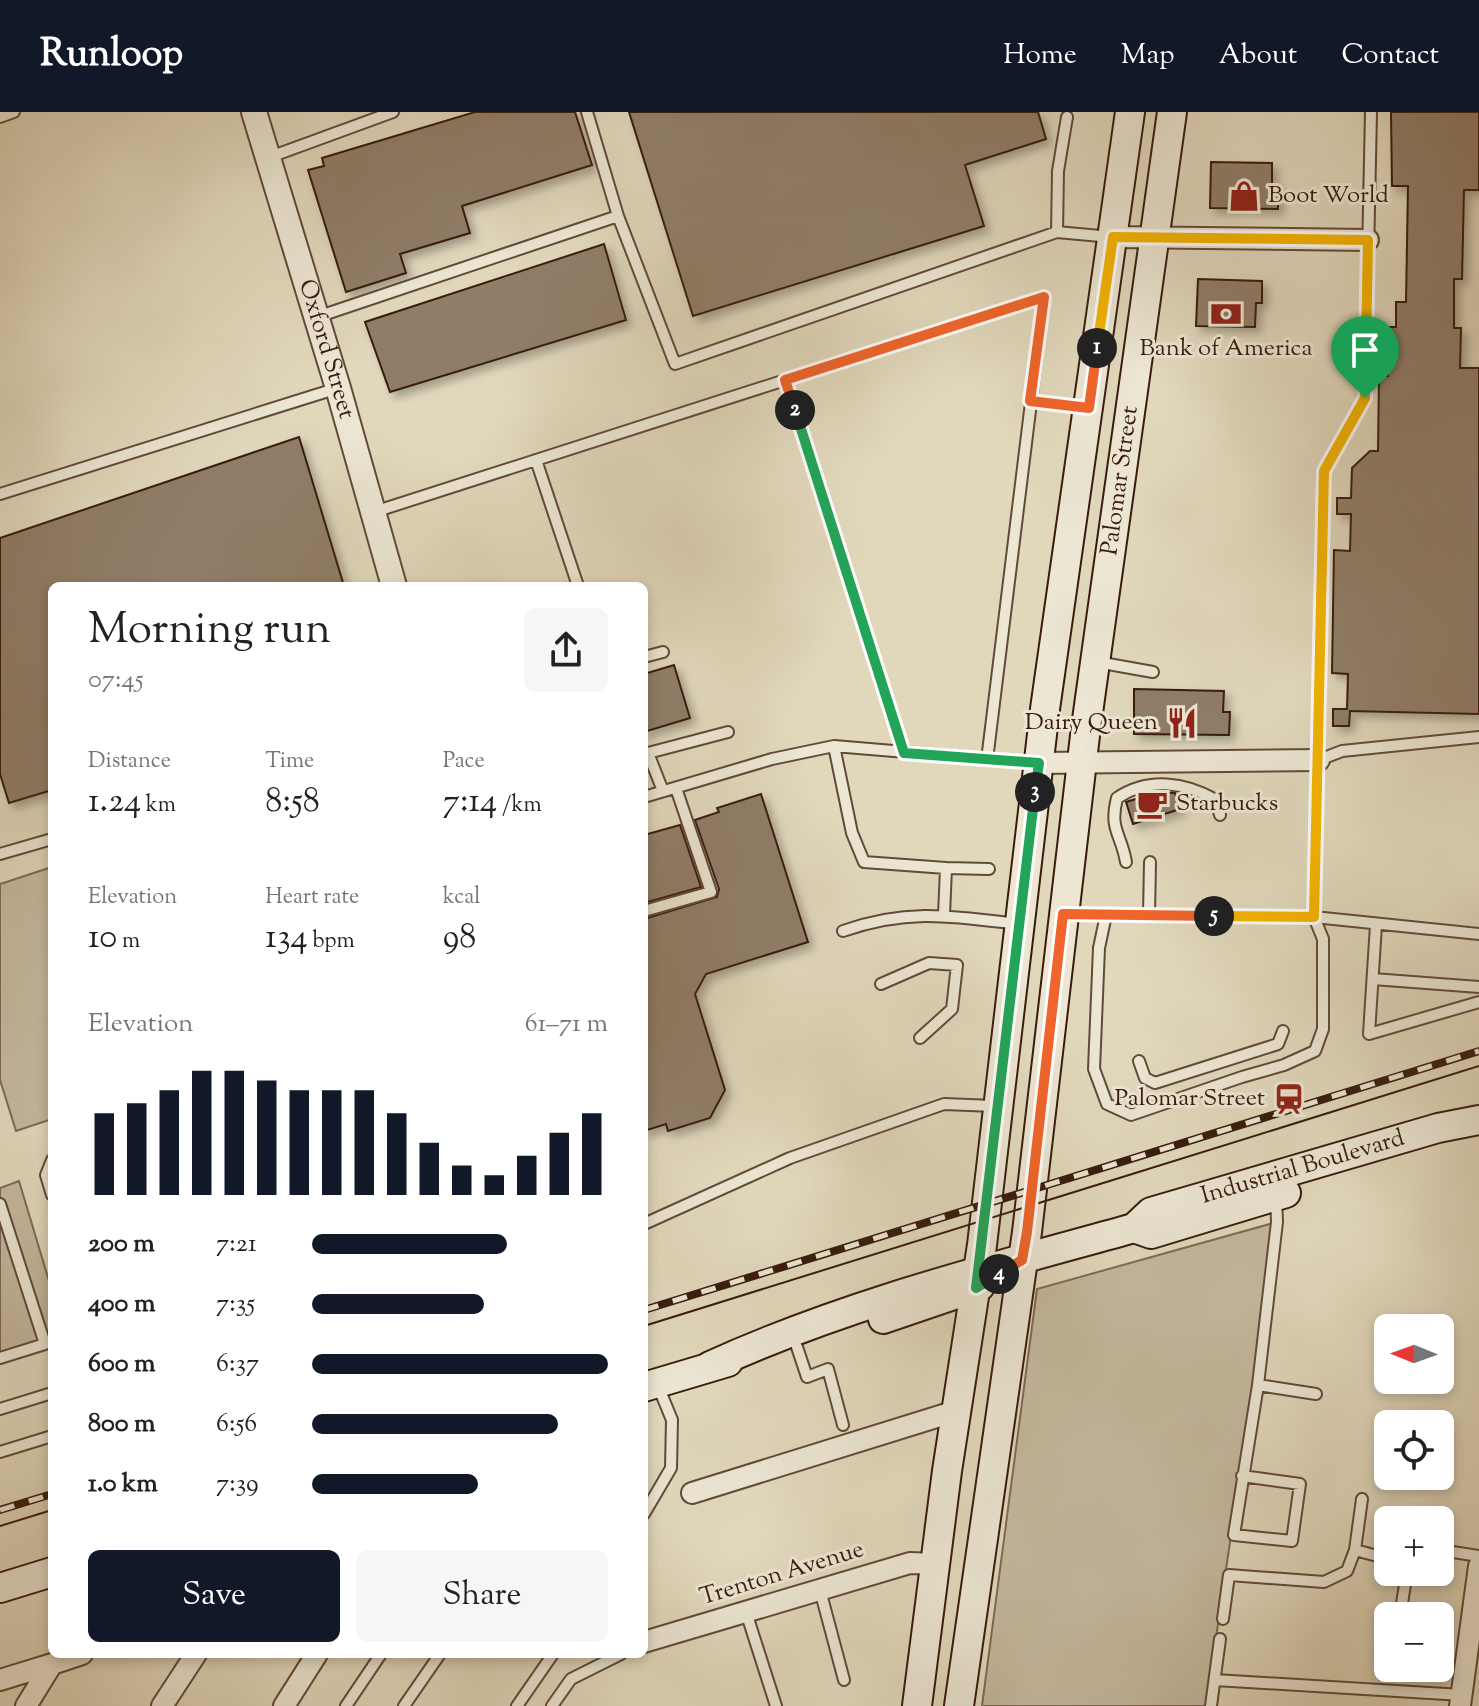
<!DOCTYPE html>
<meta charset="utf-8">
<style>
body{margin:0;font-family:"Sorts Mill Goudy",serif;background:#f6f6f6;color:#222;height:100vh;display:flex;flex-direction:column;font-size:30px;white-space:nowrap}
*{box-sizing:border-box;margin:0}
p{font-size:26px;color:#767676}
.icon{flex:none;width:44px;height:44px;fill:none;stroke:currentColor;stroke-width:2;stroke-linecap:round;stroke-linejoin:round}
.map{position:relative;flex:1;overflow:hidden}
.side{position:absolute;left:48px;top:470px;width:600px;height:1076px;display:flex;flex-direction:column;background:#fff;border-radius:12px;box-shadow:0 4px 12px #0003}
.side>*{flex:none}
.needle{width:52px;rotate:271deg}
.controls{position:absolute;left:1374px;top:1202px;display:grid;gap:16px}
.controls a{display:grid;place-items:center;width:80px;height:80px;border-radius:12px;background:#fff;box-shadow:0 4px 12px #0003;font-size:40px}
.pin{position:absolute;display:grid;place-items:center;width:68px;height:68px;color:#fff;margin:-82px -34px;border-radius:50% 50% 50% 0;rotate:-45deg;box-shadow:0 0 8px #0007}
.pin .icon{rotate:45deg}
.km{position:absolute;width:40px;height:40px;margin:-20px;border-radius:50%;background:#222;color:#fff;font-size:22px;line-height:40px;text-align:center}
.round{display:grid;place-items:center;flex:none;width:84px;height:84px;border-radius:12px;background:#f6f6f6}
.overview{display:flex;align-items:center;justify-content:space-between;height:136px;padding:0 40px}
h1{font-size:44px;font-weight:600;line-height:60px}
.metrics{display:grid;grid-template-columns:repeat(3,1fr);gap:12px;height:136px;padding:8px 40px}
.metrics div{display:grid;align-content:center}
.metrics b{font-size:34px;font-weight:600}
.metrics small{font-size:22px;font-weight:400}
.metrics p{font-size:22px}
.chart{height:224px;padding:16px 40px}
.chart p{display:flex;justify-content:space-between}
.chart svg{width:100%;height:144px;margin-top:8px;stroke:#111827;stroke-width:6}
.action{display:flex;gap:16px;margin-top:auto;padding:16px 40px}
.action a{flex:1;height:92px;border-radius:12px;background:#111827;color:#fff;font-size:32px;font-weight:600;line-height:92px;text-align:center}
.action a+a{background:#f6f6f6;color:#222}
ul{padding:0 40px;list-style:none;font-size:26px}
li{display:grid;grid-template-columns:128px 96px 1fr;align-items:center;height:60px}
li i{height:20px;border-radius:10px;background:#111827}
header{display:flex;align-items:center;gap:48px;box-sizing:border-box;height:112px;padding:0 40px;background:#111827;color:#fff}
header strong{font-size:38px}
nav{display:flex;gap:44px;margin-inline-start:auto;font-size:28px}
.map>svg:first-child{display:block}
</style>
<header>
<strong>Runloop</strong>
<nav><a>Home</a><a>Map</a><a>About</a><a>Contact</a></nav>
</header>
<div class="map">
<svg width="1479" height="1594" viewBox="0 0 1479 1594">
<defs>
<filter id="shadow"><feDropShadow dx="5.5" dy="5.5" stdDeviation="4" flood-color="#0004"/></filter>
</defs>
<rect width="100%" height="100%" fill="#e1d8bc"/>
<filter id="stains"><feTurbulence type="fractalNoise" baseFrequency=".0025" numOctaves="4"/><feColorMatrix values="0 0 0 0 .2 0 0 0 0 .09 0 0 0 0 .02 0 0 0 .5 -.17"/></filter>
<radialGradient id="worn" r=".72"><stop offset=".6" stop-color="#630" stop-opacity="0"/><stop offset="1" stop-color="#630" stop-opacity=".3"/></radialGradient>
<path fill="#c4b89e" stroke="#7e6a56" stroke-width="2" d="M52,755V1007L16,1019L0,968V772Z
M19,1069L52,1179V1234L0,1251V1076Z
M1277,1110L1206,1594H982L1037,1177Z"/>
<path fill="#907d68" stroke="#381b0d" stroke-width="2" filter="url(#shadow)" d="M475,0H575L592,53L462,94L470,121L400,142L406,161L346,180L308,58L324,54L322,46Z
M629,0H1038L1046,27L965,53L984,114L693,204Z
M1391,0H1479V78H1464L1462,167H1454V216H1461L1460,256H1479V602L1350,599L1349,614H1333V597H1347L1348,562L1332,561L1334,438L1350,439L1351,402H1337V386H1351L1352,356L1370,339H1378L1379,264H1388L1389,215H1396V190H1406L1408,74H1392Z
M1211,50L1272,51V73H1278V97L1210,96Z
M604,132L626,208L390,280L365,210Z
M1198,167L1262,169V191H1256L1255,215L1196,214Z
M299,325L344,474H52V678L9,691L0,662V426Z
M674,553L690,606L644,620V562Z
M1134,577L1224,579L1223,600H1230L1229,623L1134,622Z
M1155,681H1175L1180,697L1133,712L1126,690Z
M761,682L808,830L706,862L695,882L725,978L710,1006L668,1019L666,1012L644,1019V807L717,785L719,777L695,708L719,700L717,696Z
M680,713L701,775L644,791V723Z"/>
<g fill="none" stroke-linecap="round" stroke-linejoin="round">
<defs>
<path id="service" d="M587,0L618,104L675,252L1057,120L1058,59L1067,5
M0,5L14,0
M270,45L393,0
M1057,120L1111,125
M317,205L618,104
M785,268L904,641
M1030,289L1084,295
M536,348L578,474
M0,382L338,276
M374,400L1044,185L987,648
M644,545L663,540
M1097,550L1153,560
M1319,648L1342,639L1479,625
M663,679L648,641L728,620
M644,685L772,647L834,634
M0,742L52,727
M1126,750C1121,721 1109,718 1117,686C1148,665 1185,670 1216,688L1220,703
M946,756L864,750L852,721L834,634L1037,651
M644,799L711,780L676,676
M1065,802L1314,805L1479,822
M944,803L946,756L989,757
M1106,803L1099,836L1094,957L1107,992L1131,1003L1242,965L1284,953L1315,939L1323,917V827L1314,805L1324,359L1365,286L1371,0
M1149,803L1150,750
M1376,813L1369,922L1479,890
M843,819C907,796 953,804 1018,812
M1373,867L1479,875
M881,872L929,851L957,853L952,897L920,926
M1139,949L1145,966L1155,971L1278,932L1283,919
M52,1048L46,1063L52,1083
M0,1092L45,1232L0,1246
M644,1112L790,1046L944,992L994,994
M797,1235L807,1265L828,1257L843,1313
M1258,1273L1316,1282
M0,1297L52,1281
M0,1340L52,1324
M1242,1364L1300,1372L1292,1429L1234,1423L1258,1273L1277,1110L1276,1087
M1362,1387L1355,1438L1381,1445L1388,1442
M644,1402L671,1356L672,1308L658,1274
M1440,1438L1479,1444
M820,1478L844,1568
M746,1500L776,1594
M1400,1504L1407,1460
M1223,1507L1229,1463L1324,1470L1347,1459L1355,1438
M1215,1568L1462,1583
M346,1594L381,1542
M404,1594L440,1542
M517,1594L553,1542
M552,1594L571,1567L621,1542
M1211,1594L1220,1527"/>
<path id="minor" d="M1113,125L1368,128
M1039,651L1319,648
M692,1381L956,1299
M644,1530L910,1451L936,1452
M0,1568L52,1552
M26,1594L52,1552L82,1542
M162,1594L196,1542
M284,1594L317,1542
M1460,1594L1479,1454"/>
<g id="tertiary">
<path id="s1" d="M254,0L338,276L394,474"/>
</g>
<g id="secondary">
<path d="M1134,1116L1151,1122L1286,1081"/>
<path d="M883,1207L980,1174"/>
<path id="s2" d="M710,1254C846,1192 990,1156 1134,1116L1151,1100L1438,1016L1479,1008"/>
<path d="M644,1275L728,1250"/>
<path d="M0,1476L52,1460"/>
<path d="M917,1594L947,1359L982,1133L1045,597L1130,0"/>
<path id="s3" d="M959,1594L1027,1120L1086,615L1172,0"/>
</g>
</defs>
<use href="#service" stroke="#624a39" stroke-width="14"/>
<use href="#minor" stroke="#624a39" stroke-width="24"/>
<use href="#tertiary" stroke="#624a39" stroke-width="28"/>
<use href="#secondary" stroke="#381b0d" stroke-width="32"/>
<use href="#service" stroke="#ece6d3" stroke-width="10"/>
<use href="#minor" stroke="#ece6d3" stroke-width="20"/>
<use href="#tertiary" stroke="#ece6d3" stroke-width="24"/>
<use href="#secondary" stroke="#ece6d3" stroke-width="28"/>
<path stroke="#381b0d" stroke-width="2" d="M644,1214L1479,954
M0,1414L52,1398"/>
<defs>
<path id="rail" d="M644,1198L1479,939
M0,1398L52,1382"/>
</defs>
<use href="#rail" stroke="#381b0d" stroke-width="8"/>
<use href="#rail" stroke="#ece6d3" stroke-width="5" stroke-dasharray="15" stroke-linecap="butt"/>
</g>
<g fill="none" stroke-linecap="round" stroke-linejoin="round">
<defs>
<path id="split-1" d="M1097,236L1113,125L1368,128L1365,286"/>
<path id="split-2" d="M795,298L785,268L1044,185L1030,289L1089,296L1097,236"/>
<path id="split-3" d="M795,298L904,641L1039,651L1035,680"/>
<path id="split-4" d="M999,1162L976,1176L1035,680"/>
<path id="split-5" d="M999,1162L1022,1148L1027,1120L1063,802L1214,804"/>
<path id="split-6" d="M1214,804L1314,805L1324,359L1365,286"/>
</defs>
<use href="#split-1" stroke="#fff" stroke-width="16"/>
<use href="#split-2" stroke="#fff" stroke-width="16"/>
<use href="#split-3" stroke="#fff" stroke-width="16"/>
<use href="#split-4" stroke="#fff" stroke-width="16"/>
<use href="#split-5" stroke="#fff" stroke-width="16"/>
<use href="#split-6" stroke="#fff" stroke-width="16"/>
<use href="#split-1" stroke="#f5b400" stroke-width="10"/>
<use href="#split-2" stroke="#f0652b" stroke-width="10"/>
<use href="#split-3" stroke="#22a559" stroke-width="10"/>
<use href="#split-4" stroke="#22a559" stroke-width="10"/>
<use href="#split-5" stroke="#f0652b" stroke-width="10"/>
<use href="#split-6" stroke="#f5b400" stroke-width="10"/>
</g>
<defs>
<symbol id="shop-bare" viewBox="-9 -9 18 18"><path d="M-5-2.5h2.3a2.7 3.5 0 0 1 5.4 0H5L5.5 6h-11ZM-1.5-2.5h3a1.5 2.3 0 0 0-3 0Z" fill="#8f2418" stroke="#ece6d3" stroke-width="2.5" paint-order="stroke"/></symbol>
<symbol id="bank-bare" viewBox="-9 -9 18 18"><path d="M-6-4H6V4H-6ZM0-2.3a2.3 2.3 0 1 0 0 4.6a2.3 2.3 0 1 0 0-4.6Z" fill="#8f2418" stroke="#ece6d3" stroke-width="2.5" paint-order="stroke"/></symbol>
<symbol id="restaurant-bare" viewBox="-9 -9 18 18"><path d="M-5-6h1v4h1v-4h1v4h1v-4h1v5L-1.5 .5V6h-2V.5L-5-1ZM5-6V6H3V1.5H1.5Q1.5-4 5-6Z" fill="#8f2418" stroke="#ece6d3" stroke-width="2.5" paint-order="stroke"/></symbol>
<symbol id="cafe-bare" viewBox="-9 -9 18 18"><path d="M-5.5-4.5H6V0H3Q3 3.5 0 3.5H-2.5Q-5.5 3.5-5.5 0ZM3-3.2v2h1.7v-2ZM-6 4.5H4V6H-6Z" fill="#8f2418" stroke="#ece6d3" stroke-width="2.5" paint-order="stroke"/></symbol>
<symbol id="station-bare" viewBox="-9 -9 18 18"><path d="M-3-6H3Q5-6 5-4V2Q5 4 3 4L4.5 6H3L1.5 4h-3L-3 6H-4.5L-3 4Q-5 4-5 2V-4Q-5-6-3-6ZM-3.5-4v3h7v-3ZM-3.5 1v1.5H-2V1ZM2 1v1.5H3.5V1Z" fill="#8f2418" stroke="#ece6d3" stroke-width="2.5" paint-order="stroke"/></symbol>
</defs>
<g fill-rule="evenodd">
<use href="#shop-bare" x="1222" y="62" width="44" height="44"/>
<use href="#bank-bare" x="1204" y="180" width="44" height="44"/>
<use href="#restaurant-bare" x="1160" y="589" width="44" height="44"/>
<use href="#cafe-bare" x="1130" y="670" width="44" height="44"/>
<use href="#station-bare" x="1267" y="965" width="44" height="44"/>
</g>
<g text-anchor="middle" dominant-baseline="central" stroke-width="6" stroke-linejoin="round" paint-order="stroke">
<g font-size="24" fill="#381b0d" stroke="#ece6d3" text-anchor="start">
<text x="1268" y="84">Boot World</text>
<text x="1226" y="237" text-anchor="middle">Bank of America</text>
<text x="1158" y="611" text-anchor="end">Dairy Queen</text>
<text x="1176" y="692">Starbucks</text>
<text x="1265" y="987" text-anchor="end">Palomar Street</text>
</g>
<g font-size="24" fill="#381b0d" stroke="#ece6d3">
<text stroke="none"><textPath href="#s1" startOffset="248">Oxford Street</textPath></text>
<text stroke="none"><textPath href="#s3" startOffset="1236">Palomar Street</textPath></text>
<text stroke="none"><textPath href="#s2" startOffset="628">Industrial Boulevard</textPath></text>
<text transform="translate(782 1462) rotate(-17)">Trenton Avenue</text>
</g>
</g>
<rect width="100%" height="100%" filter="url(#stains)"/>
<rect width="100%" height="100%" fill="url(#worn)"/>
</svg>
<div class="controls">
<a><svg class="needle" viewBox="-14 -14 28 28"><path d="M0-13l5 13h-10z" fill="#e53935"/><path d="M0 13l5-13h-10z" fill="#767676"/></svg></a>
<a><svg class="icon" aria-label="locate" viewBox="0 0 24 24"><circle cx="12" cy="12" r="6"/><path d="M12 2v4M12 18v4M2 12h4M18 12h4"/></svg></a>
<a>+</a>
<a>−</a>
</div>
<div class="pin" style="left:1365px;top:286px;background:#1e9e55"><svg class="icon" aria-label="arrive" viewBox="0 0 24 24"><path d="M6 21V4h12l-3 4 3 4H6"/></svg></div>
<b class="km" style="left:1097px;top:236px">1</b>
<b class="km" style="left:795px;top:298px">2</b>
<b class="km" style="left:1035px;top:680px">3</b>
<b class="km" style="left:999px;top:1162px">4</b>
<b class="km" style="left:1214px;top:804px">5</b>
<section class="side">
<div class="overview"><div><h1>Morning run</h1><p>07:45</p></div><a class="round"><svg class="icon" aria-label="share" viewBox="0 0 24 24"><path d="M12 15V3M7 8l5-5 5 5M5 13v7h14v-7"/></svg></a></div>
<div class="metrics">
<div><p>Distance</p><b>1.24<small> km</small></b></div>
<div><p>Time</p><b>8:58</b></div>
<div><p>Pace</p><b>7:14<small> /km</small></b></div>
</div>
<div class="metrics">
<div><p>Elevation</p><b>10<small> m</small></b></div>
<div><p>Heart rate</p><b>134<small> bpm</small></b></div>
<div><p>kcal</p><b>98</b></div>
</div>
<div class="chart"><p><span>Elevation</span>61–71 m</p>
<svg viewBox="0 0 160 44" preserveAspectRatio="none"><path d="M5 44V19M15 44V16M25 44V12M35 44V6M45 44V6M55 44V9M65 44V12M75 44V12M85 44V12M95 44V19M105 44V28M115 44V35M125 44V38M135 44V32M145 44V25M155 44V19"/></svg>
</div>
<ul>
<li><b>200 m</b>7:21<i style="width:66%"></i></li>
<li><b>400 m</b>7:35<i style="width:58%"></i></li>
<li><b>600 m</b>6:37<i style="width:100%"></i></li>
<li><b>800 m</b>6:56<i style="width:83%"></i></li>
<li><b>1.0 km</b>7:39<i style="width:56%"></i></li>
</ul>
<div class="action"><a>Save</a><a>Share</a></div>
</section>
</div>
